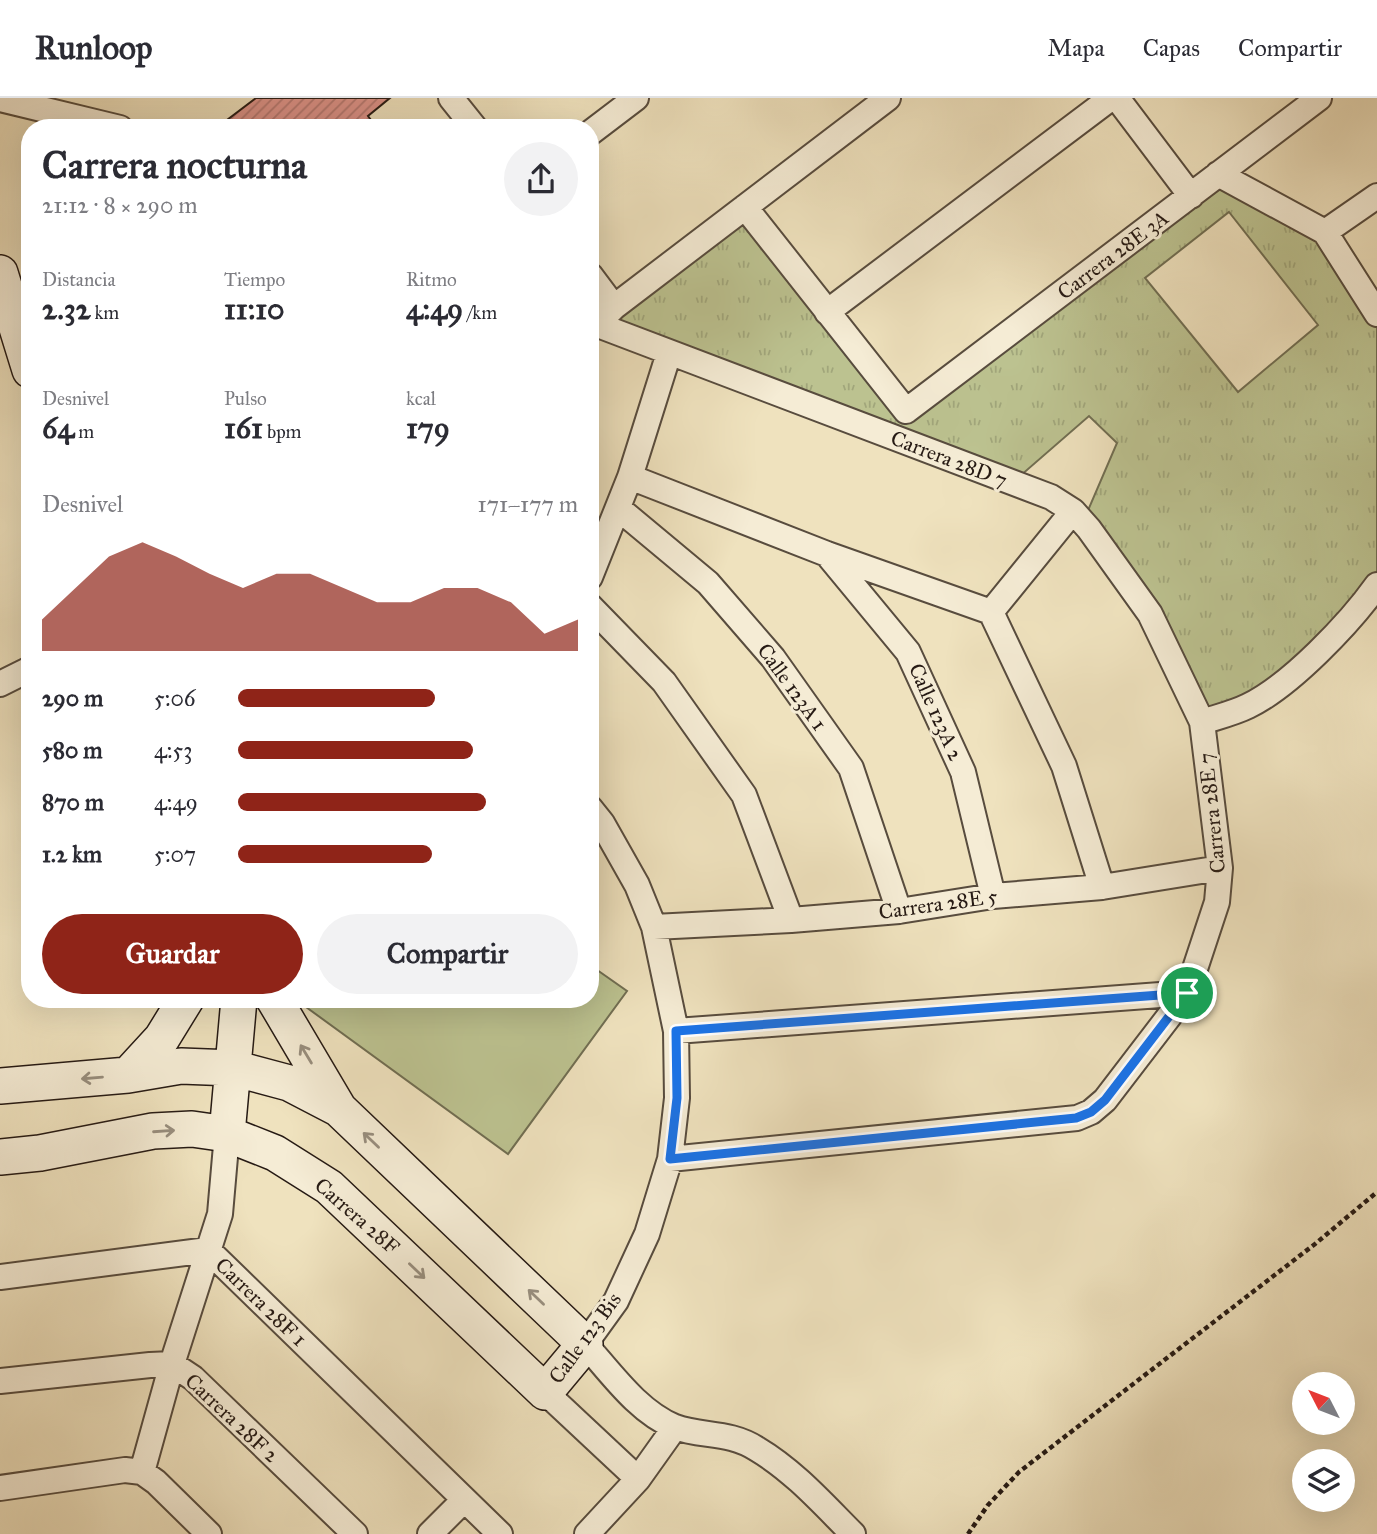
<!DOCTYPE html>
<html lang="es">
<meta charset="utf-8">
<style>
body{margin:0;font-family:"IM FELL Great Primer",serif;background:#f2f2f3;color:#2b2b33;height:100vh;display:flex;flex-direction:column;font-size:26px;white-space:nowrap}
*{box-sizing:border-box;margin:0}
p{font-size:23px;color:#7c7c81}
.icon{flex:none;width:38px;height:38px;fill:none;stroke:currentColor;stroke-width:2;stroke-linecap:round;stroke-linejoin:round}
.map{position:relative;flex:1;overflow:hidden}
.panel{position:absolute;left:21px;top:21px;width:578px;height:889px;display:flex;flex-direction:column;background:#fff;border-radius:28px;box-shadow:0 7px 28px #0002}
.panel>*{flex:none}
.needle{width:46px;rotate:312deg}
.buttons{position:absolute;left:1292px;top:1274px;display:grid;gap:14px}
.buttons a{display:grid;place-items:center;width:63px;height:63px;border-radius:50%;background:#fff;box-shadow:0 7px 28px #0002;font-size:35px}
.pin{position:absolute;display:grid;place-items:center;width:60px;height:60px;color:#fff;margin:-30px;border:4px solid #fff;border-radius:50%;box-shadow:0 2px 7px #0007}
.round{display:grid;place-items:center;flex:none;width:74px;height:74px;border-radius:37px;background:#f2f2f3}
.head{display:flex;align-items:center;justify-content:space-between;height:119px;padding:0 21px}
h1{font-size:38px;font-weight:800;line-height:52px}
.figures{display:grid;grid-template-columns:repeat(3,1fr);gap:10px;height:119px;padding:7px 21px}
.figures div{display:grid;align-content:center}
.figures b{font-size:30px;font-weight:800}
.figures small{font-size:19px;font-weight:400}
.figures p{font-size:19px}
.chart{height:196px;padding:14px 21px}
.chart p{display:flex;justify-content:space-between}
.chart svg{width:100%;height:126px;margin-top:7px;fill:#8f2418;opacity:.7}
.action{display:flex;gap:14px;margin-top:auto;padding:14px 21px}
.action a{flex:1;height:80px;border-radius:42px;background:#8f2418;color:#fff;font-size:28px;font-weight:800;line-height:80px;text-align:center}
.action a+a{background:#f2f2f3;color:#2b2b33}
ul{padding:0 21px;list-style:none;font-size:23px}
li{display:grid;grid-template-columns:112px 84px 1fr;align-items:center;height:52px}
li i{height:18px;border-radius:9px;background:#8f2418}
header{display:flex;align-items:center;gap:42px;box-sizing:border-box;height:98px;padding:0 35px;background:#fff;border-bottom:2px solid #e1e1e2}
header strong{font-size:33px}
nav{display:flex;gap:38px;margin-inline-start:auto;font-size:24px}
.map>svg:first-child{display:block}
</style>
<header>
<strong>Runloop</strong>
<nav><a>Mapa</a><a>Capas</a><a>Compartir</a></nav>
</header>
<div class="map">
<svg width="1377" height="1436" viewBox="0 0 1377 1436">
<defs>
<pattern id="grass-tufts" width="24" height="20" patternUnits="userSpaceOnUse" patternTransform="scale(1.75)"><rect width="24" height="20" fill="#bcc290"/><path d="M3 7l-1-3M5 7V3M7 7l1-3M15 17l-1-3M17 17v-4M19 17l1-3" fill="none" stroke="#a1a67b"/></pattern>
<pattern id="building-hatch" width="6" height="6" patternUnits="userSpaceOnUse" patternTransform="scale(1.75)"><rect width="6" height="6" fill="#dd938a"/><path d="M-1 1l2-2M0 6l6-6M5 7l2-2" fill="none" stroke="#b37770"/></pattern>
</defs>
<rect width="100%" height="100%" fill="#efe2be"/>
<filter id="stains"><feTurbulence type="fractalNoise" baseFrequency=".00286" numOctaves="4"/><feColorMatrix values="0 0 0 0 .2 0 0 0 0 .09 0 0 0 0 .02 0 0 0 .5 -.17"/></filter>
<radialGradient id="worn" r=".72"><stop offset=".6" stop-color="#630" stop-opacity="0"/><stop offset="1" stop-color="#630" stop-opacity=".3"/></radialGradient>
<path fill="url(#grass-tufts)" stroke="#716e52" stroke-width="2" fill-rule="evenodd" d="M1218,76L1325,134L1377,216V487L1298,573L1202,624L1083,424L1117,345L1089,318L1012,385L590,224V177L614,208L745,109L906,313ZM1229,114L1318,227L1238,294L1145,180Z"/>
<path fill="#bcc290" stroke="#716e52" stroke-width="2" d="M590,867L627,893L508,1056L295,901H590Z"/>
<path fill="url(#building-hatch)" stroke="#261a14" stroke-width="2" d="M256,0H390L368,18L377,30H247L227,22Z"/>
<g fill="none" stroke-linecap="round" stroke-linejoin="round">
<defs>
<path id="street" d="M451,0L475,30
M1117,0L1191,98
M0,1L120,30
M590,35L636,0
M1218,76L1325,134L1377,216
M745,109L906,313
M1325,134L1377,98
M590,177L614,209
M827,214L1111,0
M590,224L1051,399L1073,413L1089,431L1150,516L1202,624L1220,770L1217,804L1187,895L1105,1002L1091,1014L1077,1020L670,1061
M596,227L614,209L888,0
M906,313L1319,0
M630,379L827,456L991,514
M618,410L708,485L773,560L851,670L899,813
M827,456L908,554L963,674L993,798
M590,479L630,379L669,255
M590,508L664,584L744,697L791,822
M991,514L1064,668L1102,789
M991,514L1073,413
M0,586L30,571
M1202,624C1217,619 1234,615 1248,608C1290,588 1350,525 1377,487
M590,710L602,725L637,787L654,829L676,933L677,1000L670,1061L647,1136L616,1203L585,1246C611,1275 638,1314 675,1329C702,1339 729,1333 757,1351C794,1373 823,1406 853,1436
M654,829L791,822L899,813L993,798L1102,789L1220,770
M676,933L1187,895
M0,1179L208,1152L500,1436
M0,1283L150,1267L172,1266L193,1280L355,1436
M545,1294L638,1381
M142,1374L172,1266L220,1116L227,1036
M0,1390L125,1372L142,1374L156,1384L209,1436
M430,1436L463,1403
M587,1436L638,1381L675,1329"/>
<path id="secondary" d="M0,175L30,272
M274,901L339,1011
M128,977L162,940L186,901
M0,988L128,977L181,968L233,970L289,985L339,1011L585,1246L545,1294L329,1089L275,1055L227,1036L192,1031L153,1033L40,1055L0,1059
M227,1036L239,901"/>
</defs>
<use href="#street" stroke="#584c3e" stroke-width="28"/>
<use href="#secondary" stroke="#261a14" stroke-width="38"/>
<path stroke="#261a14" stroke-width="4.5" stroke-dasharray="5 3.5" stroke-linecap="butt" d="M968,1436L988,1407L1019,1374L1315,1146L1377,1094"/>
<use href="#street" stroke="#f5ecd5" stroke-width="24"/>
<use href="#secondary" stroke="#f5ecd5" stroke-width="35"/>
</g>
<defs><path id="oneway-shaft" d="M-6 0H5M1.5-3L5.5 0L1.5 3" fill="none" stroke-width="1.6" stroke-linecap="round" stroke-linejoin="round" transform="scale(1.75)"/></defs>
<g stroke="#988e7e">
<use href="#oneway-shaft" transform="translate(306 956) rotate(-121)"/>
<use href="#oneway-shaft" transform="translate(92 980) rotate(175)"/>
<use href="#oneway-shaft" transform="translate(164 1033) rotate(-4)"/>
<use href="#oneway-shaft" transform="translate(371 1042) rotate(-136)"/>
<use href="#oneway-shaft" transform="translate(417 1173) rotate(44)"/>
<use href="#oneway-shaft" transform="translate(536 1199) rotate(-136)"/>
</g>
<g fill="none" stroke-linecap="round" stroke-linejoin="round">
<defs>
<path id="route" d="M1187,895L1105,1002L1091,1014L1076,1020L670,1061L677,1000L676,933Z"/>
</defs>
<use href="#route" stroke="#fff" stroke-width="14"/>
<use href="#route" stroke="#1a73e8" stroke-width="9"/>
</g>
<g text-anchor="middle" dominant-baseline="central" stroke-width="6" stroke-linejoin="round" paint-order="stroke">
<g font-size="21" fill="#261a14" stroke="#f5ecd5">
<text transform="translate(1113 157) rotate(-37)">Carrera 28E 3A</text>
<text transform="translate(949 361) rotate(21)">Carrera 28D 7</text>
<text transform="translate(792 589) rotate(54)">Calle 123A 1</text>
<text transform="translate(936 614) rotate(66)">Calle 123A 2</text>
<text transform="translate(1212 715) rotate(-96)">Carrera 28E 7</text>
<text transform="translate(938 806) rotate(-8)">Carrera 28E 5</text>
<text transform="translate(357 1118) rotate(41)">Carrera 28F</text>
<text transform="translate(261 1204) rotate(44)">Carrera 28F 1</text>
<text transform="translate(585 1240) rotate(-54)">Calle 123 Bis</text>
<text transform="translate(232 1320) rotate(43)">Carrera 28F 2</text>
</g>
</g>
<rect width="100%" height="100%" filter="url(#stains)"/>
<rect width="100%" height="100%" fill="url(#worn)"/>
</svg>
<div class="buttons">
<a><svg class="needle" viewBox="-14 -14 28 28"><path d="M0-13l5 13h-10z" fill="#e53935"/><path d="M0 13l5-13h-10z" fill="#7c7c81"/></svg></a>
<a><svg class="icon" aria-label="layers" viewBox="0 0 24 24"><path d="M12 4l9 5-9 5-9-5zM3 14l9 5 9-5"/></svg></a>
</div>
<div class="pin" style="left:1187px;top:895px;background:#1e9e55"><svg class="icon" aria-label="arrive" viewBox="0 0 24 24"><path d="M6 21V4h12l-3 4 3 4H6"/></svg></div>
<section class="panel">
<div class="head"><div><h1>Carrera nocturna</h1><p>21:12 · 8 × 290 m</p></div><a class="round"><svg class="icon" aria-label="share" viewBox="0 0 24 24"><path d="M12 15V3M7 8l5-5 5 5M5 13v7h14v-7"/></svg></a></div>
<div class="figures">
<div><p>Distancia</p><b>2.32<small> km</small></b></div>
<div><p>Tiempo</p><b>11:10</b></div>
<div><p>Ritmo</p><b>4:49<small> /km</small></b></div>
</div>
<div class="figures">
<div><p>Desnivel</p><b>64<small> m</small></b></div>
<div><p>Pulso</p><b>161<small> bpm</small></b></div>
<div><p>kcal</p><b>179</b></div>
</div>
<div class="chart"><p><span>Desnivel</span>171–177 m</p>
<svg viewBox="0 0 160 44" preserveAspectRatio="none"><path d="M0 44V33L10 22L20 11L30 6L40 11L50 17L60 22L70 17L80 17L90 22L100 27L110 27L120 22L130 22L140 27L150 38L160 33V44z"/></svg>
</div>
<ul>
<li><b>290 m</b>5:06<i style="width:58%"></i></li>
<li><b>580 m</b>4:53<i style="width:69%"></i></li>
<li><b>870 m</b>4:49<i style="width:73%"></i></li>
<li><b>1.2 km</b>5:07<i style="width:57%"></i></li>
</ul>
<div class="action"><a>Guardar</a><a>Compartir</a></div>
</section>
</div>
